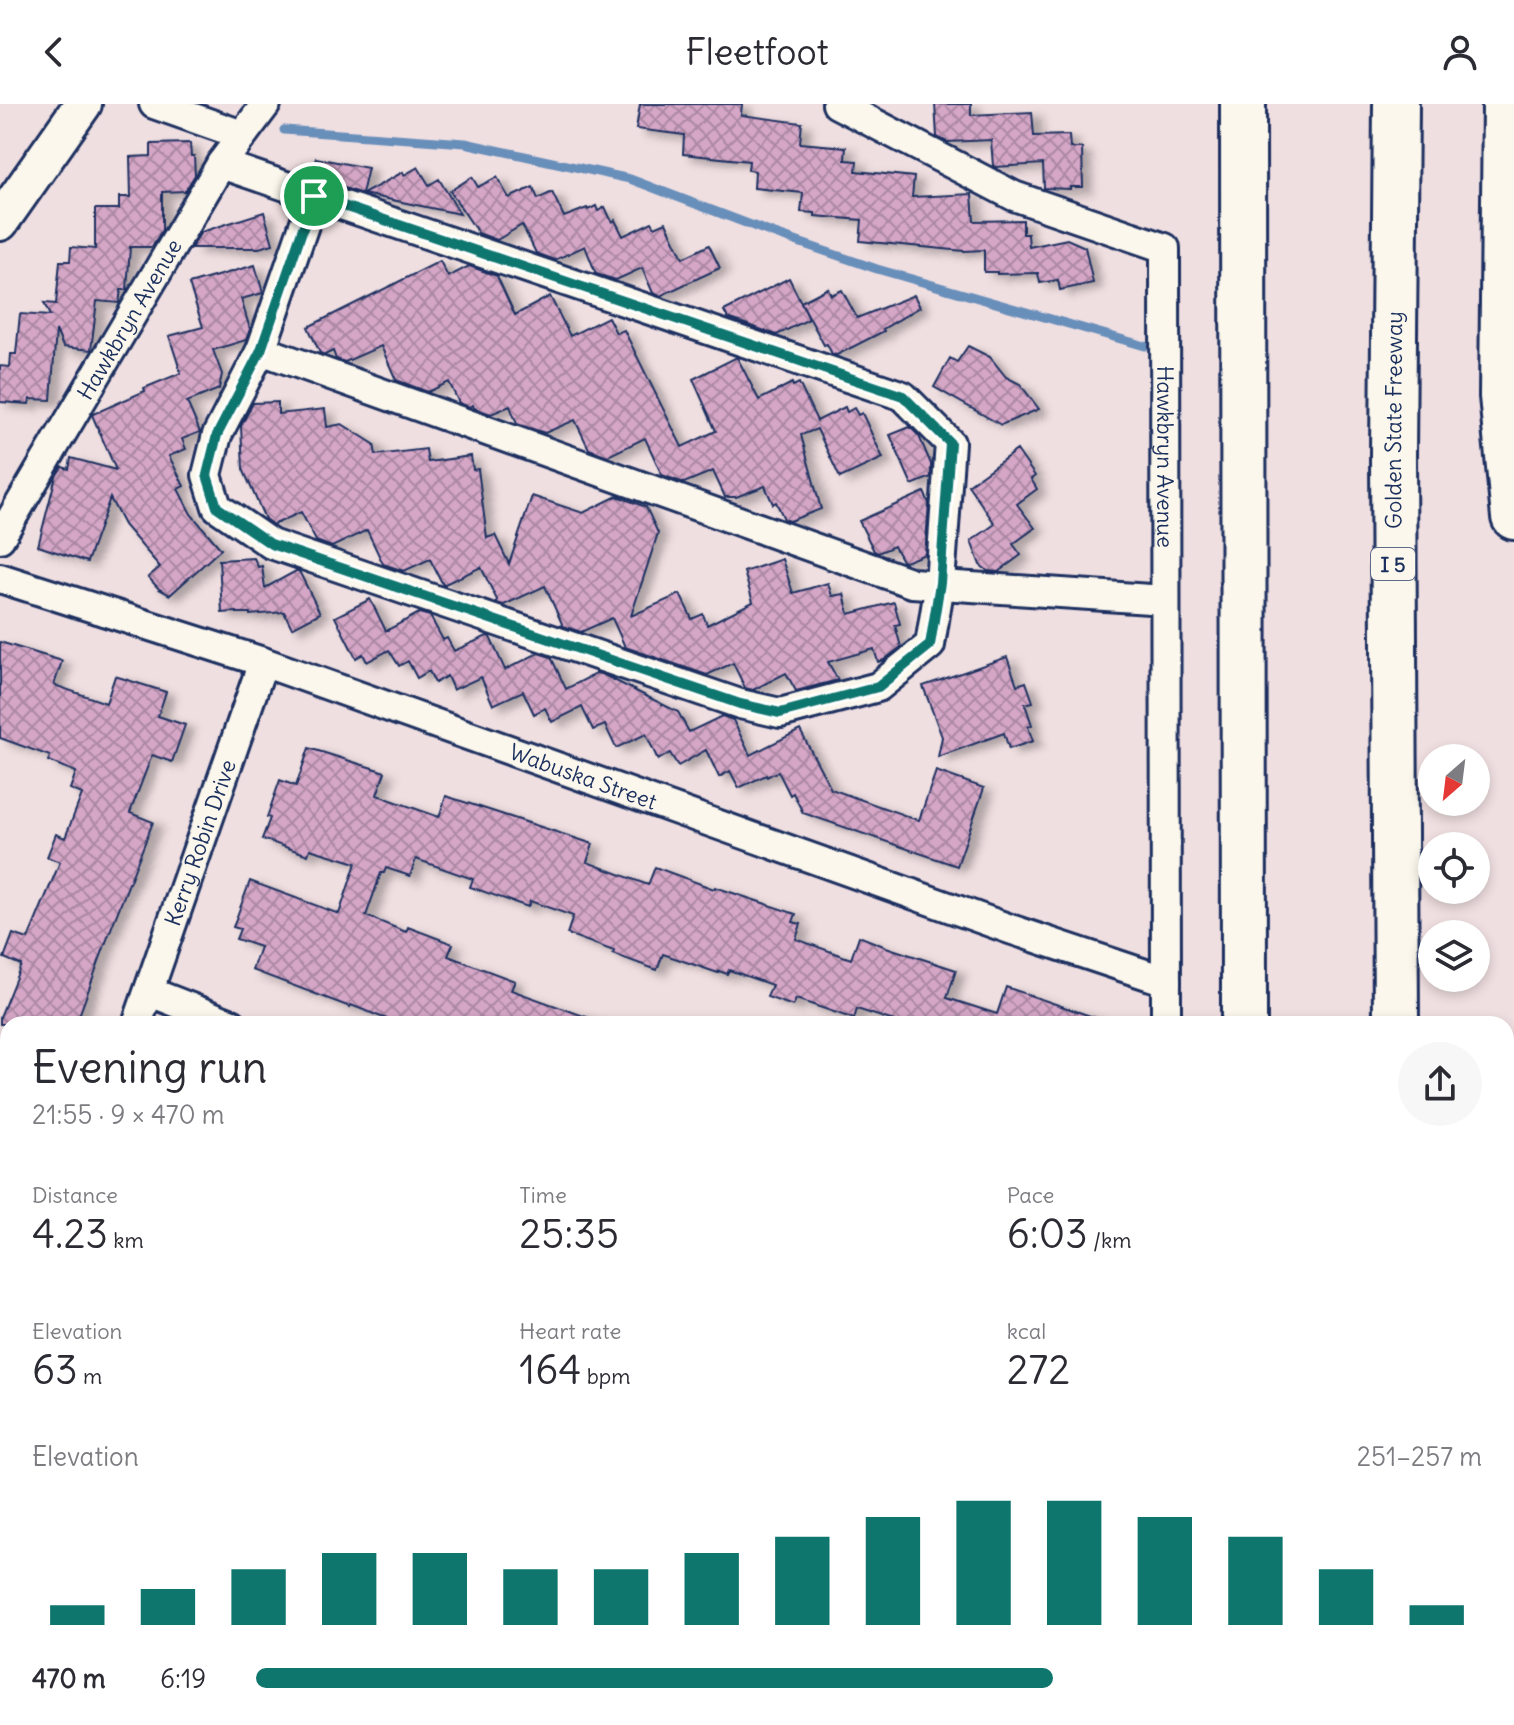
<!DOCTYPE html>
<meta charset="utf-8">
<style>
body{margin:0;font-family:Delius,sans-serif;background:#f7f7f7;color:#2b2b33;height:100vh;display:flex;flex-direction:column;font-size:30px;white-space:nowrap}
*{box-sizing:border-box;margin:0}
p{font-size:26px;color:#7c7c81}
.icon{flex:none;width:44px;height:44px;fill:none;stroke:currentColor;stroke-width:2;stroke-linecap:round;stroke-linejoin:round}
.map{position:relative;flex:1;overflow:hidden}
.details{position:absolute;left:0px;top:912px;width:1514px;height:710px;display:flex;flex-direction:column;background:#fff;border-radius:24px 24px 0 0;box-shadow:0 4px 12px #0003}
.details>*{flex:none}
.needle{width:52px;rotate:208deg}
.controls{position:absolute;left:1418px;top:640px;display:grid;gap:16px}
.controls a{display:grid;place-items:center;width:72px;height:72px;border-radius:50%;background:#fff;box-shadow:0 4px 12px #0003;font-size:40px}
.pin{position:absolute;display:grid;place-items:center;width:68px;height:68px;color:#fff;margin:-34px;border:4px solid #fff;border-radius:50%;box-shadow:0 2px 8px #0007}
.round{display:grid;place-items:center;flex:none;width:84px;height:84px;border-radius:42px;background:#f7f7f7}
.summary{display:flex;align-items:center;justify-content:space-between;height:136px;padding:0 32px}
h1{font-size:44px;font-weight:600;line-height:60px}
.metrics{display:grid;grid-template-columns:repeat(3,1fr);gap:12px;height:136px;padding:8px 32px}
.metrics div{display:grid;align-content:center}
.metrics b{font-size:40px;font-weight:600}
.metrics small{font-size:22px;font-weight:400}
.metrics p{font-size:22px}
.chart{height:224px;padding:16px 32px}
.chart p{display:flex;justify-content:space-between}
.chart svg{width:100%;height:144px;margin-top:8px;stroke:#0f766e;stroke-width:6}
ul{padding:0 32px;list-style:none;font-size:26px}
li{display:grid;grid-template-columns:128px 96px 1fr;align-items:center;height:60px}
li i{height:20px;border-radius:10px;background:#0f766e}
header{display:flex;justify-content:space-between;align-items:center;height:104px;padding:0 32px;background:#fff;font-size:36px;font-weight:600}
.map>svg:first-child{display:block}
</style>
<header><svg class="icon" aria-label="back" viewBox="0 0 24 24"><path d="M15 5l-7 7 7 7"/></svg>Fleetfoot<svg class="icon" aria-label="person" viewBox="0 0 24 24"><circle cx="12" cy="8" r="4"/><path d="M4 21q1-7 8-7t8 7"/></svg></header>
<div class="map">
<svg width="1514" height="1621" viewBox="0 0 1514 1621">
<defs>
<pattern id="building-cross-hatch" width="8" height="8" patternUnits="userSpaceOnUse" patternTransform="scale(2)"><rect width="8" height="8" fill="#d5a6c6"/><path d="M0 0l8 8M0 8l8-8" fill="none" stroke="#ac88a4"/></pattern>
<filter id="shadow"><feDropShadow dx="9" dy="5" stdDeviation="4" flood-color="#0004"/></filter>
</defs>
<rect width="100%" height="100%" fill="#f0dfe1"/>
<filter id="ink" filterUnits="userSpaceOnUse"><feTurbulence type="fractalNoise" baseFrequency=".0125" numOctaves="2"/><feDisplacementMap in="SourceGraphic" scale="16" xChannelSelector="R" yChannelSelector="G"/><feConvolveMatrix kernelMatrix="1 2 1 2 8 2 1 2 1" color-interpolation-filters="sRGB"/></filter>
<g filter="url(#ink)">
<path fill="#e8ced9" d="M0,1387L8,1390V1614H188V1621H0Z"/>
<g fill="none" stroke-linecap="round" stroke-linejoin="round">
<path stroke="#678eba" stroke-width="9" d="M284,26L465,39L630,75L772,129L877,165L1145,242"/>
</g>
<path fill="url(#building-cross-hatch)" stroke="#1b2f5e" stroke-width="2" filter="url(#shadow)" d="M640,0H742L741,11L802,19L800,39L846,43L845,56L857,57L856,67L914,73L912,93L972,90L974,117L1023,116V130H1028L1029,143L1067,135L1085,143L1093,179L1060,186L1058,176L1040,179L1038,169L997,170V168H984V146L964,147L860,137L862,116L815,112V109L801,108L803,89L754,84L755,67L748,66L749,57L683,50L684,31L636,25Z
M935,0H971V11L1032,8L1034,32L1069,31L1070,44H1082L1083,83H1070V85L1044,84L1043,60L996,63L993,62L991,36L947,38L937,33Z
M190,39L191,52H194L195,71L185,87L162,88V126L152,143H130L127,186H121L119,199L97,197L91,246L63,243L56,226L51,296L30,295L29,300L0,298V262L10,263L11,250H16L20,210L50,212L44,199L56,200L60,157H70L71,143L95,145V105H119V93H131L130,53L151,52V40Z
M316,54L368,64L362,90L311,73Z
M418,63L429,81L439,75L460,110L363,90L403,68L404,71Z
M472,73L478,83L497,73L509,94L533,83L538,95L552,88L564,113L587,104L588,106L596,102L598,107L605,103L612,118L615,116L623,132L652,118L655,123L666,118L683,154L709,141L720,164L660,192L653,189L642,164L616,176L596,170L585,142L555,156L536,149L522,121L497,136L478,129L450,87Z
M264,108L273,140L259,144H191L201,128Z
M440,157L448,173L469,162L497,172L515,211L550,192L570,232L608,213L616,229L624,226L682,343L716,327L693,275L737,253L759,296L792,279L793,282L799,279L817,317L845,303L847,308L854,304L858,311L862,309L883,354L840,374L817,325L801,331L821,405L790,417L784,415L776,398L773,400L765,382L736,393H725L713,367L684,379L662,371L645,334L608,352L589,345L575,316L545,329L517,320L510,302L491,310L474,304L473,301L470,303L459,299L449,278L428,288L396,276L381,242L345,258L336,255L333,247L325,251L320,249L308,223Z
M255,161L263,189L241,195L250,225L246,236L213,246L222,270L219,285L187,298L200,328L182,335L186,345L169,352L184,382L178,385L191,410L221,445L170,491L159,485L148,473L160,463L124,421L110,394L87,458L38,442L56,372L62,363L69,365L71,354L116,366L92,311L93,310L145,287L144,284L181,269L169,232L203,223L189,180Z
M789,174L809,215L777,231L728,214L724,207Z
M828,184L831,191L842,186L857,214L914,191L920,203L883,225L884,227L837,251L832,250L827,240L824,241L801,198Z
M968,242L990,253L1006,273L1020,280L1039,305L1001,321L934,283L950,254L957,258Z
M278,298V310L325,305L327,323L342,320L374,340L376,351L426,345L428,358L471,352L473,366L478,365L487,434L495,431L509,460L532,392L583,409L617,392L646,403L658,429L631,512L680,490L692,515L703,510L707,521L753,498L744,468L782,455L793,489L828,479L832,492L844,490L849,510L894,498L900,520L895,521L901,543L884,556L878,558L874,545L828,558L838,576L796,587L786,569L753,586L745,584L733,559L707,571L625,543L612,514L581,528L563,522L545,482L504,501L496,499L497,496L481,463L443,481L430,455L404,467L383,460L367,426L332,443L316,437L301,408L273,421L265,415L243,365L241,322L253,299Z
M910,323L919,332L931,360V373L912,381L890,331Z
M1017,346L1035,372L1031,375L1037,385L1017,400L1035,424L1013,440L1021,451L998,468L988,467L980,461L971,437L995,420L968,381Z
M924,388L929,399L925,450L905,458L902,457L894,442L878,449L874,447L859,417Z
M254,454L258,463L262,462L265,484L296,467H299L320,509L292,524L284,508L250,511V509H237V508L222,509L219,456Z
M370,495L386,527L419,509L430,512L443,536L447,534L454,547L487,532L490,533L505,566L538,549L551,553L566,585L597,569L604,571L678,608L689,628L722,612L733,616L750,651L800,626L831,685L907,712L908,713L919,716L936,667L984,684L957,762L803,709L793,689L790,691L778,667L767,673L766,671L739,684L730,667L719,673L706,646L678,662L670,649L658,656L646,630L616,644L605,621L593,626L582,603L552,618L545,604L534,610L523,587L493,601L481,573L453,586L447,572L435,579L429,567L417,574L408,557L399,562L389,546L367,558L363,550L356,554L335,513Z
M0,538L62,557L54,581L106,599L115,572L166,588L158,612L185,621L172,658L152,651L130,709L153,718L109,830L76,920H0V913L21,861L4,854L13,830L28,835L60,758L47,753L56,730L65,734L82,690L70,685L76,668L48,657L50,652L0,634Z
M1007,553L1017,581L1026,578L1033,598L1025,600L1032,621L1028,623L1033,637L1009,645L1004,629L938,653L942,633L923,582Z
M309,644L385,668L377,691L439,713L446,692L593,740L587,758L648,781L655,763L714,785L715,783L796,810L793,818L801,820L796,835L851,855L859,832L886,843L956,866L947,894L997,910L1006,883L1102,916L1101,920H903L857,905L854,915L796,895L793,902L767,893L772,881L729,866L727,870L719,867L718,869L663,850L657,866L613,850L614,847L567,830L573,812L530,797L528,803L470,783L473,775L416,755L410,772L386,764L384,769H381L366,812L406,828L408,823L453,840L448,852L515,877L511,886L598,917L597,920H399L351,901L350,903L252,866L260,843L236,835L240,825L233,823L250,777L339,810L356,759L310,745L308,751L262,735L270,714L267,713L280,676L296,682Z"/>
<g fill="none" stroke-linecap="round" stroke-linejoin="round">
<defs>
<g id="minor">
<path d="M154,0L242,31"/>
<path id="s1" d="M837,0L1014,92L1165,144L1166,920"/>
<path d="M221,60L903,292L950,339L940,479L930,541L878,583L780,609L740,600L271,440L217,403L207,371L217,331L261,246L314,92"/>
<path d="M261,246L912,479L1165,496"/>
<path id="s2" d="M0,434L221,60L266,0"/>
<path id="s3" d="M0,474L263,558L1010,825L1166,877"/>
<path d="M150,888L232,920"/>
<path id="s4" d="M137,920L263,558"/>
<path d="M0,1201L8,1204"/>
<path d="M364,1614V1621"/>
<path d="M1167,1614V1621"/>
</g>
<path id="tertiary" d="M0,118L83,0"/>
<path id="primary" d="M1505,0L1502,292L1514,413"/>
<g id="motorway">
<path d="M1243,0L1244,920"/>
<path id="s5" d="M1396,920L1393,350L1396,0"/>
<path d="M1245,1614V1621"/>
<path d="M1442,1614V1621"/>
<path d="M1398,1621V1614"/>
</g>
</defs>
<use href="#minor" stroke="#1b2f5e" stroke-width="34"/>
<use href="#tertiary" stroke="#1b2f5e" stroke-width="42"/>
<use href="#primary" stroke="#1b2f5e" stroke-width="50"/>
<use href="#motorway" stroke="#1b2f5e" stroke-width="50"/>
<use href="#minor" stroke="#fbf7ec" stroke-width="28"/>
<use href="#tertiary" stroke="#fbf7ec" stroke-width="36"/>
<use href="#primary" stroke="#fbf7ec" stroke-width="44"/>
<use href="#motorway" stroke="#fbf7ec" stroke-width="44"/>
</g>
</g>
<g fill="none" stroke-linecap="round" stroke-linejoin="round" filter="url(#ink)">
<defs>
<path id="route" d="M314,92L903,292L950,339L940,479L930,541L878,583L780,609L740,600L271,440L217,403L207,371L217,331L261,246Z"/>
</defs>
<use href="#route" stroke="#fff" stroke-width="16"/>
<use href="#route" stroke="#0f766e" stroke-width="10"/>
</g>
<g text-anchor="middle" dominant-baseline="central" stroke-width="6" stroke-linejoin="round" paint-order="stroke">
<rect fill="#fbf7ec" stroke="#5e6b89" stroke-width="2" x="1371" y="444" width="44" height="32" rx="6"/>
<g font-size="20" font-weight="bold" fill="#1b2f5e">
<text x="1393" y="460">I 5</text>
</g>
<g font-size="22" fill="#1b2f5e" stroke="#fbf7ec">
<text stroke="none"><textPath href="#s2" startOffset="254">Hawkbryn Avenue</textPath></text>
<text stroke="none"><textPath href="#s5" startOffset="604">Golden State Freeway</textPath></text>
<text stroke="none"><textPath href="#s1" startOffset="568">Hawkbryn Avenue</textPath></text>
<text stroke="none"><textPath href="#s3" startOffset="616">Wabuska Street</textPath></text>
<text stroke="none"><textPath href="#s4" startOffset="192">Kerry Robin Drive</textPath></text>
</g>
</g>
</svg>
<div class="controls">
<a><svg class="needle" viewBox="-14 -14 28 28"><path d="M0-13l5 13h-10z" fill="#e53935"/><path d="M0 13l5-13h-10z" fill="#7c7c81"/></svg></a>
<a><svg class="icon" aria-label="locate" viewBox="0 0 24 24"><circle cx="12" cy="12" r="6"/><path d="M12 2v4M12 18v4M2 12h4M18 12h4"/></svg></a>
<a><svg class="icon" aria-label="layers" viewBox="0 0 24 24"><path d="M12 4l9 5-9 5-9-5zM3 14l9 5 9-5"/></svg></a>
</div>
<div class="pin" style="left:314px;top:92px;background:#1e9e55"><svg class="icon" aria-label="arrive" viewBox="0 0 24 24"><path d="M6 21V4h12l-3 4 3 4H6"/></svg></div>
<section class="details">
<div class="summary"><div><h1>Evening run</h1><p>21:55 · 9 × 470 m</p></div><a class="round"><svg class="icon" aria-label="share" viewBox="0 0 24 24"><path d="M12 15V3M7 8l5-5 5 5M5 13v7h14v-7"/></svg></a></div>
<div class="metrics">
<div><p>Distance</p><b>4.23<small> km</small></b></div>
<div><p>Time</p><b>25:35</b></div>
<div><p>Pace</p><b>6:03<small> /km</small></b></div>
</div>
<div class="metrics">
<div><p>Elevation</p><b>63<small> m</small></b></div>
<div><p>Heart rate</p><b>164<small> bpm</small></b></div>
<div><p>kcal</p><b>272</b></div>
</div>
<div class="chart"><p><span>Elevation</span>251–257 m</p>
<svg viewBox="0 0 160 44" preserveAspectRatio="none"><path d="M5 44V38M15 44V33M25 44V27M35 44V22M45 44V22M55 44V27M65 44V27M75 44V22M85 44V17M95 44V11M105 44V6M115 44V6M125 44V11M135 44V17M145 44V27M155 44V38"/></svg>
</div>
<ul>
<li><b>470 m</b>6:19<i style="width:65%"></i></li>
</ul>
</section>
</div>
